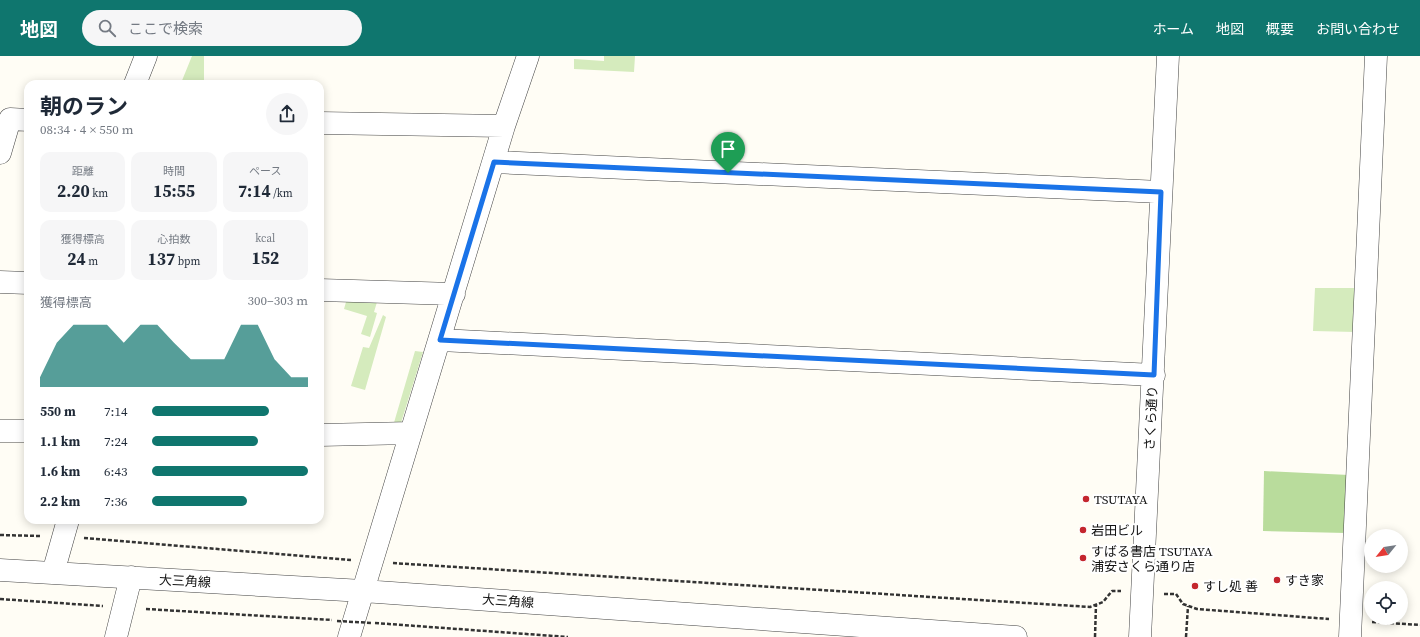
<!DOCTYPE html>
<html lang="ja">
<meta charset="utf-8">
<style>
body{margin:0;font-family:"Source Serif 4","Noto Sans JP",serif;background:#f6f6f7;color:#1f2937;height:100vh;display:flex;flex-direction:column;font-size:15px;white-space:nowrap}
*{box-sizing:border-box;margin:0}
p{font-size:13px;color:#747a83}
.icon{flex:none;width:22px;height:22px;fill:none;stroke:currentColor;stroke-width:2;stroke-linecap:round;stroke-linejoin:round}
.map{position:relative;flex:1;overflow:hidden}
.drawer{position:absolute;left:24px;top:24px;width:300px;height:444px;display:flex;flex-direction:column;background:#fff;border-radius:12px;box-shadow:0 2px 10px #0003}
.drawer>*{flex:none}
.needle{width:26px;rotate:240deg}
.fabs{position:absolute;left:1364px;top:473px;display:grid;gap:8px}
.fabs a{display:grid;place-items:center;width:44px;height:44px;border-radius:50%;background:#fff;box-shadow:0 2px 10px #0003;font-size:20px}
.pin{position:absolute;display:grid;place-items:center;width:34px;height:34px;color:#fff;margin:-41px -17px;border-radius:50% 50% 50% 0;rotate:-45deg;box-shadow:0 0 4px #0007}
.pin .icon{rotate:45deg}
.round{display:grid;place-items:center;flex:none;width:42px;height:42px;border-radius:21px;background:#f6f6f7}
.headline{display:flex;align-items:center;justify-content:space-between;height:68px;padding:0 16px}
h1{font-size:22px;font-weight:700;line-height:30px}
.stats{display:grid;grid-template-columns:repeat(3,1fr);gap:6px;height:68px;padding:4px 16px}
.stats div{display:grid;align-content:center;border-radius:10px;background:#f6f6f7;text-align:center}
.stats b{font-size:17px;font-weight:700}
.stats small{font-size:11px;font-weight:400}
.stats p{font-size:11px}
.chart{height:112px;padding:8px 16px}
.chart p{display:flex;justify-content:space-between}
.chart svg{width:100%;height:72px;margin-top:4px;fill:#0f766e;opacity:.7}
ul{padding:0 16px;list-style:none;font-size:13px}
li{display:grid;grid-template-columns:64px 48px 1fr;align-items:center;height:30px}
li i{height:10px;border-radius:5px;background:#0f766e}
header{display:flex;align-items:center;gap:24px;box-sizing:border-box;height:56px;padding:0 20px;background:#0f766e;color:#fff}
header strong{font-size:19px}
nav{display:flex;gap:22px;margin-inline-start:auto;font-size:14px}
.search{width:280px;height:36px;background:#f6f6f7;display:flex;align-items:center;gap:10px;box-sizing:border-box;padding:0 14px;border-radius:22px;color:#747a83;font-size:15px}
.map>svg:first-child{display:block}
</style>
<header>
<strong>地図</strong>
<div class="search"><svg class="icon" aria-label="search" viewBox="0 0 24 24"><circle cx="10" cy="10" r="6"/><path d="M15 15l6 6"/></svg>ここで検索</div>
<nav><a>ホーム</a><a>地図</a><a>概要</a><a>お問い合わせ</a></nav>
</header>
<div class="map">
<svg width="1420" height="581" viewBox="0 0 1420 581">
<rect width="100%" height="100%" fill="#fffdf5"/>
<path fill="#d5ebbd" d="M192,0H204V28L181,27Z
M604,0H635L634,16L574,13V3L604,5Z
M1315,232H1355V276L1313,275Z
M349,244L377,246L374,256L377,257L370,281L361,278L367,260L344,253L346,246Z
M383,259L386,261L365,334L351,330L363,291L369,292Z
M415,295L423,296L400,370H393Z"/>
<path fill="#b9dc9c" d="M1264,415L1349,419L1346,477L1263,475Z"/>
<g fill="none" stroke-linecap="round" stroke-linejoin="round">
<defs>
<path id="minor" d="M135,28L146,0
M320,67L504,70
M0,97L10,63L28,64
M494,106L1161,136
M0,226L28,227
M320,234L454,238
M440,284L1154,319
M0,375H28
M320,379L411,377
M0,514L363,535L1016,581
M53,517L68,464
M116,581L131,521
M349,581L504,70L528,0
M1140,581L1168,0
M1350,581L1376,0"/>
</defs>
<use href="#minor" stroke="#444" stroke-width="23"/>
<path stroke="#333" stroke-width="2.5" stroke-dasharray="4 2" stroke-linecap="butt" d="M0,479L41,480
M84,482L351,504
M393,507L1090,551L1103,546L1112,535H1121
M1164,538H1176L1183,548L1197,553L1329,563
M0,543L103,550
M146,553L332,564
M1372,566L1420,569
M375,567L568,581
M1095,581L1096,548
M1186,581L1188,550"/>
<use href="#minor" stroke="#fff" stroke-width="22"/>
<path stroke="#333" stroke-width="2.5" stroke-dasharray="4 2" stroke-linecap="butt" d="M337,565L372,567"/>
</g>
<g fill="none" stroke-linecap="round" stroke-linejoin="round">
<defs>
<path id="route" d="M494,106L1161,136L1154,319L440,284Z"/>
</defs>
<use href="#route" stroke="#fff" stroke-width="8"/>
<use href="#route" stroke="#1a73e8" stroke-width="5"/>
</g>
<g fill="#c4262e" stroke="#fff" stroke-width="1.5">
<circle cx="1086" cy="443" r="4"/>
<circle cx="1083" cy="474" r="4"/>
<circle cx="1083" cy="502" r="4"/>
<circle cx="1277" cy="524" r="4"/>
<circle cx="1195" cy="530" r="4"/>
</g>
<g text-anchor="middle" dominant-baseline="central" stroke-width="4" stroke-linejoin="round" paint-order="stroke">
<g font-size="13" fill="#111" stroke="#fff">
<text transform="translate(1151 362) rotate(-87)">さくら通り</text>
<text transform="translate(185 525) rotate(3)">大三角線</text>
<text transform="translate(508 545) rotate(4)">大三角線</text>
</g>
<g font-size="13" fill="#111" stroke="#fff" text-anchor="start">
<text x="1094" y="443">TSUTAYA</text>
<text x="1091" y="474">岩田ビル</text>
<text x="1091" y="495">すばる書店 TSUTAYA<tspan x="1091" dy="15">浦安さくら通り店</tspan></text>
<text x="1285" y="524">すき家</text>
<text x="1203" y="530">すし処 善</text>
</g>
</g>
</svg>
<div class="fabs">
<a><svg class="needle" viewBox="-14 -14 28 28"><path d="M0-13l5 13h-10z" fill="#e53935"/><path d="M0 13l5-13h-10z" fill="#747a83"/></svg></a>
<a><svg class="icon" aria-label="locate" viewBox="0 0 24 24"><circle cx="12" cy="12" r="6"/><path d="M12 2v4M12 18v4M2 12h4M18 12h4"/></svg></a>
</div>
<div class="pin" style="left:728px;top:117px;background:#1e9e55"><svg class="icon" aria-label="arrive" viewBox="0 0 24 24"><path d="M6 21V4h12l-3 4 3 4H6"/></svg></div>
<section class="drawer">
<div class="headline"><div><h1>朝のラン</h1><p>08:34 · 4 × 550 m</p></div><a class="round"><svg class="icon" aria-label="share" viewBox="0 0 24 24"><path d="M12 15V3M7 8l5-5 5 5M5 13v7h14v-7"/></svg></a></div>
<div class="stats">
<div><p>距離</p><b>2.20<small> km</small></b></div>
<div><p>時間</p><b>15:55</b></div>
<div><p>ペース</p><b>7:14<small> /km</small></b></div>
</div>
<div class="stats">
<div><p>獲得標高</p><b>24<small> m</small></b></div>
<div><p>心拍数</p><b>137<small> bpm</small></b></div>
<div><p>kcal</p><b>152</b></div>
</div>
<div class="chart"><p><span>獲得標高</span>300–303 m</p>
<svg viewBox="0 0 160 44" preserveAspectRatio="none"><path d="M0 44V38L10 17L20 6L30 6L40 6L50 17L60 6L70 6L80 17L90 27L100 27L110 27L120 6L130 6L140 27L150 38L160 38V44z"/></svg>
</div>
<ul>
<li><b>550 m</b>7:14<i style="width:75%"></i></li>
<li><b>1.1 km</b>7:24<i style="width:68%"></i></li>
<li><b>1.6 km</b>6:43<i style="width:100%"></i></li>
<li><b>2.2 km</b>7:36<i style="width:61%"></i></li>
</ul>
</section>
</div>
